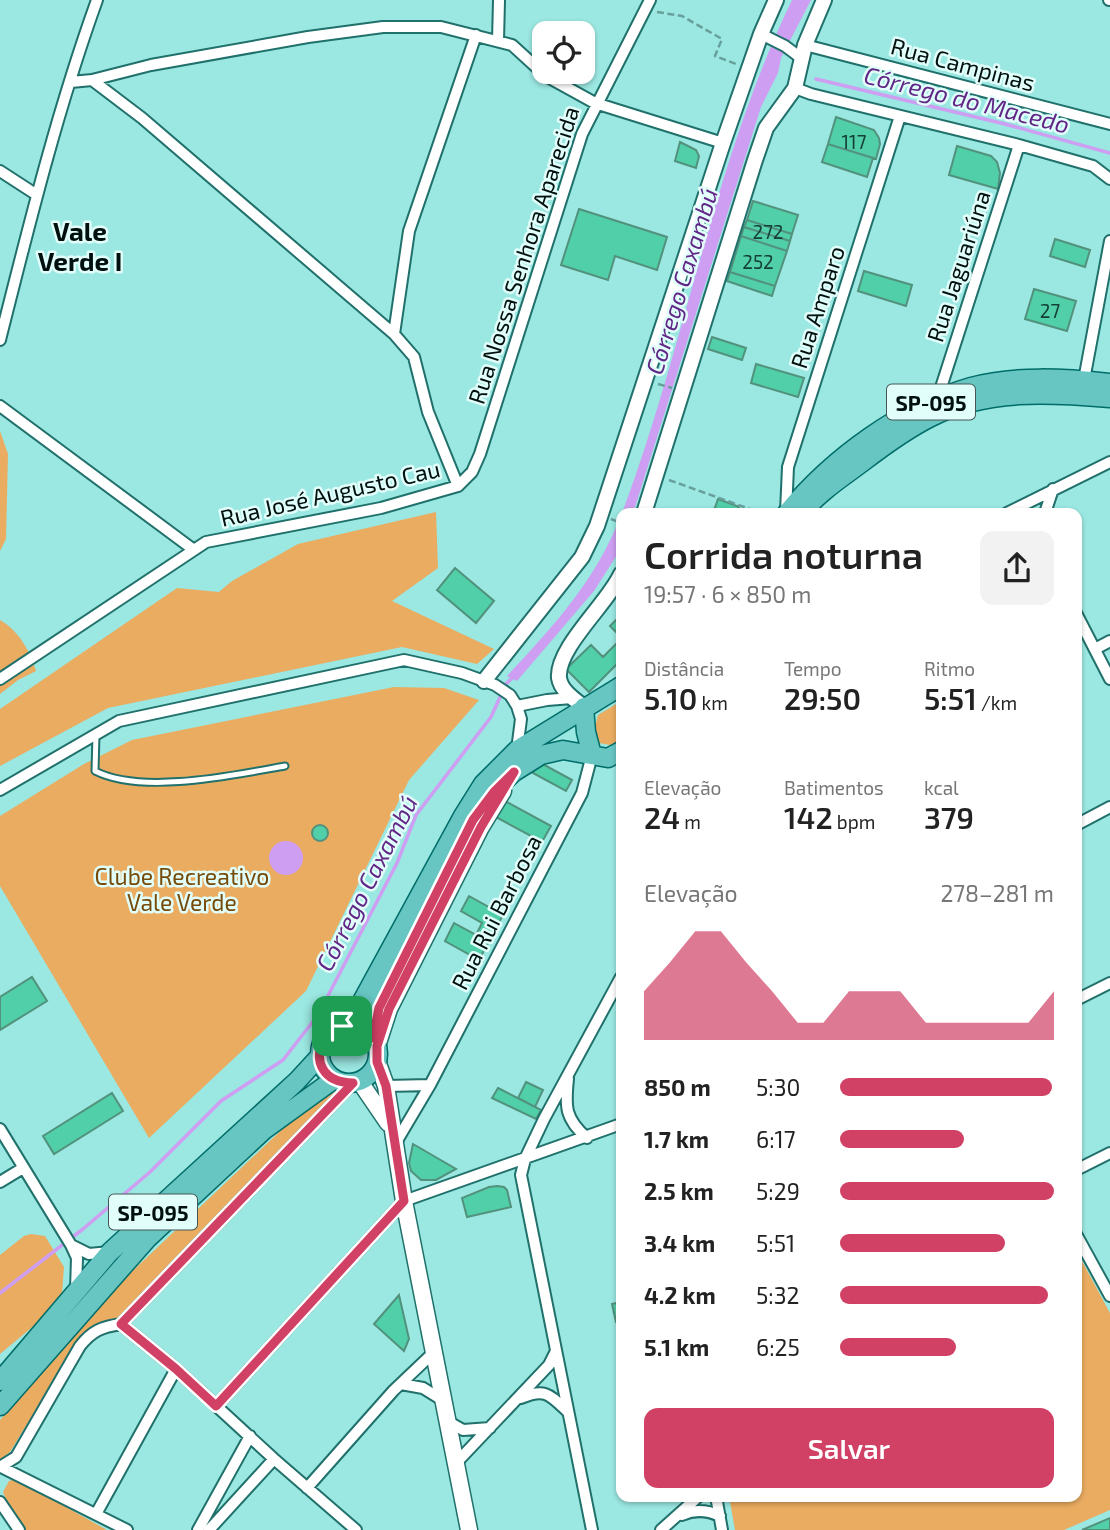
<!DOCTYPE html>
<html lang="pt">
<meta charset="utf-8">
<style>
body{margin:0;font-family:"Exo 2",sans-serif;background:#f2f2f2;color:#222;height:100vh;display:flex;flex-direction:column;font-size:26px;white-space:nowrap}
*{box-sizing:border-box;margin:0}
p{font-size:23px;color:#767676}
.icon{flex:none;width:38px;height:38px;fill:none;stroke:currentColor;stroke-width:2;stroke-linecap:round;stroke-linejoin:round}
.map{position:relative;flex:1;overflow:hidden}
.side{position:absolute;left:616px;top:508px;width:466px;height:994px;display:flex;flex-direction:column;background:#fff;border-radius:14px;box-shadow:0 2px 5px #0004}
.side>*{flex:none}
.controls{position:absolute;left:532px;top:21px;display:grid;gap:14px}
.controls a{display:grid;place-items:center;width:63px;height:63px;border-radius:14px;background:#fff;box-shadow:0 2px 5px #0004;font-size:35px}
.pin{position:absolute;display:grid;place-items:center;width:60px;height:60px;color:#fff;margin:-30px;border-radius:14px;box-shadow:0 4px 10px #0006}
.round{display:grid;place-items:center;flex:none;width:74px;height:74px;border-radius:14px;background:#f2f2f2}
.overview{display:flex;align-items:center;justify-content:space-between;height:119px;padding:0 28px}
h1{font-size:38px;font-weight:600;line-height:52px}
.figures{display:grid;grid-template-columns:repeat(3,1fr);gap:10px;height:119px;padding:7px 28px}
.figures div{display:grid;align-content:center}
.figures b{font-size:30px;font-weight:600}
.figures small{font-size:19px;font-weight:400}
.figures p{font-size:19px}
.chart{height:196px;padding:14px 28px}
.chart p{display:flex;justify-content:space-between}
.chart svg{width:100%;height:126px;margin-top:7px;fill:#d04165;opacity:.7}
.cta{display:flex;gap:14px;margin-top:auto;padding:14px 28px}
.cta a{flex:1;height:80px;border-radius:14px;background:#d04165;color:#fff;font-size:28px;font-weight:600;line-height:80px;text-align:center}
ul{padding:0 28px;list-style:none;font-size:23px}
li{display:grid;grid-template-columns:112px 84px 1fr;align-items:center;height:52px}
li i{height:18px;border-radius:9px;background:#d04165}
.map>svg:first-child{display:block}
</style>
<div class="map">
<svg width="1110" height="1530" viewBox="0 0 1110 1530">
<rect width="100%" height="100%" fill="#9be7e1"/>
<path fill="#eaac61" d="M0,431L8,454L6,539L0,551Z
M436,512L438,568L392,601L494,649L477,664L402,647L108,708L0,766V709L177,588L219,592L232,581L298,544Z
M0,620C19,631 30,651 36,671L18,680L0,694Z
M394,687L444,688L479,700L409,780L306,991L149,1138L0,886V816L84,764L132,740Z
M621,701V743L610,745L599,743L594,730L598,715Z
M342,1089L122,1317L100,1322L77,1342L10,1452L0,1460V1420L104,1298L311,1102L329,1091Z
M31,1234L45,1236L64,1267L62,1293L36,1324L0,1354V1255L24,1236Z
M1076,1250L1110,1313V1510L1064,1530H735L729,1496H1076Z
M16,1479L107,1530H23L10,1510L3,1492L9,1481Z"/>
<path fill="#cd9ef1" d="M792,0H811L781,58L778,73L761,107L636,504L633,513H622C686,344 713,163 792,0Z
M621,515V543L617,555L594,591L517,681L507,676C553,627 597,579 621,515Z
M269 858a17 17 0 1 1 34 0a17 17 0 1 1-34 0Z"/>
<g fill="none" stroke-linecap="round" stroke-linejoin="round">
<path stroke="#cd9ef1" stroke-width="3.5" d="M816,79L1005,124L1110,153
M0,1293L83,1229L150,1172L221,1101L283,1060L318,1015L397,863L416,815L491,717L506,684L513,677"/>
</g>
<path fill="#50cfa9" stroke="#52927d" stroke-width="2" d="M836,117L874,130L879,138L880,144L876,159L828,144Z
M680,142L696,150L699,156L696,168L675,161Z
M828,144L873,158L867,177L822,162Z
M957,146L991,156L997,162L1000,173L998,189L949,175Z
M753,201L798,215L792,234L747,220Z
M579,209L667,237L657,270L615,256L608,280L561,265Z
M747,220L792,234L790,241L744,227Z
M744,227L790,241L787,251L741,236Z
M741,236L787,251L775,286L730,272Z
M1055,239L1090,250L1085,267L1050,256Z
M864,271L912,285L906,306L858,291Z
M730,272L775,286L772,296L727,281Z
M1034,289L1076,301L1067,331L1025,319Z
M712,337L746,348L742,360L708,349Z
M756,364L804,378L798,397L751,383Z
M718,499L737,506L745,513H713Z
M455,568L494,601L476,623L437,590Z
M621,615V637L610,626Z
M621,639V660L589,692L566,669L591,645L603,657Z
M539,762L572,780L566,791L533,773Z
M505,801L551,826L542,842L496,817Z
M312 833a8 8 0 1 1 16 0a8 8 0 1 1-16 0Z
M469,896L503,915L479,960L445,941L454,923L476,935L482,923L461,911Z
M32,977L47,1001L0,1030V997Z
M526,1082L543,1090L535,1107L518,1098Z
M498,1088L541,1110L536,1119L492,1098Z
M112,1093L123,1111L54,1154L43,1136Z
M413,1144L456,1169L436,1180H421L411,1171L409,1163Z
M497,1186L504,1187L507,1190L511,1207L467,1217L462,1198L489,1187Z
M399,1295L409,1339L404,1351L374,1324Z
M621,1302V1321L616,1322L612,1304Z
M1110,1518V1530H1082Z"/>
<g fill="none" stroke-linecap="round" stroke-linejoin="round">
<defs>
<path id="service" d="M96,734L95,771C142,795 234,775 285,766"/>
<path id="minor" d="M1109,0H1110
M761,34L785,46L801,58
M498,41L499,0
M805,45L1110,124
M92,80L142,118L394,334
M71,82L92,80L151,65L308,37L383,27H441L512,45L546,76L595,103L723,143
M795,88L811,94L1019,145L1093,166L1110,179
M0,171L37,195
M0,340C29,225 57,111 97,0
M1084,380L1110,241
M937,400L1019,145
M0,406L194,550
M458,486L428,412L414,357L394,334L409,231L476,35
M786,512L788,467L900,116
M1007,513L1110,462
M1045,513L1053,489
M1076,613L1110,679
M1095,649L1110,641
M0,679L206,542L381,508L458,486L472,472L480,454L582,134L650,0
M517,706L547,700L572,698
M0,790L119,721L404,660L462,673L495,685L510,695L517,706L521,719L517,750
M1076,825L1110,807
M1076,1000L1110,983
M568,1079C565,1107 565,1119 587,1138
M386,1086L430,1085
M0,1129L71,1245L77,1258L76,1290
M395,1144L430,1085L582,793L592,755
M1076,1170L1110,1153
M0,1182L23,1168
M1076,1234L1110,1296
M71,1245L89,1254L110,1252
M121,1324L353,1083
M121,1324L176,1369L274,1459L356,1530
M401,1384L423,1388L444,1401
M521,1398C545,1388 549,1394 567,1411
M216,1406L404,1201L621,1124
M449,1422L463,1430L490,1428
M457,1462L549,1365L556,1351
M0,1467L16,1457L80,1346C92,1331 101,1327 121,1324
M1,1467L127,1530
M307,1488L394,1390L434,1352
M716,1496L722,1530
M0,1502L19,1530
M96,1514L176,1369
M682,1515C695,1509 707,1510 720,1516
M198,1530L250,1436
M209,1530L274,1459
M592,1530L521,1175L525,1159L544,1119L621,977
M661,1530L699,1496"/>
<path id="tertiary" d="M644,513L755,160L766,128L795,88L805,45L824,0
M484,681L582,557L597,526L723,143L761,34L776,0
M584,707C575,700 561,691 559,678C556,648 609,602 621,574"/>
<path id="secondary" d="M377,1046L389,1009L481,827L503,791
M377,1061L386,1086L404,1201L469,1530
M360,1082L388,1123"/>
<path id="primary" d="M787,513C832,458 902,407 971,387C1015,375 1065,378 1110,383
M802,513C819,492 843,477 864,461C885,445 907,429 931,417C986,389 1050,393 1110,398
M584,707L586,732L592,755
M320 1054a29 29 0 1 1 58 0a29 29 0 1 1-58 0Z
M342,1026L360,1005L463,816L483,784L517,750L621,686
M373,1038L379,1008L473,820L493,792L514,772L541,755L563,750L608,758L621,751
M0,1381L110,1252L297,1081L319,1057
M0,1406L147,1239L264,1130L333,1080"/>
</defs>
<use href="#service" stroke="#20706b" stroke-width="9"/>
<use href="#minor" stroke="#20706b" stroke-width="14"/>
<use href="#tertiary" stroke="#20706b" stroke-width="18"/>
<use href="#secondary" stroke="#20706b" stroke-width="19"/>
<use href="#primary" stroke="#016d69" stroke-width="21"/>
<path stroke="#679f9b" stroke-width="2.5" stroke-dasharray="7 3.5" stroke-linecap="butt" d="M657,12L682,16L722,39L715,56L736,64
M658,384L672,388
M669,480L761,513
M611,519L621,523"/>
<use href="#service" stroke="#fff" stroke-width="5"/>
<use href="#minor" stroke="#fff" stroke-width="10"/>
<use href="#tertiary" stroke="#fff" stroke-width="14"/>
<use href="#secondary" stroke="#fff" stroke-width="16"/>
<use href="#primary" stroke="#67c5c2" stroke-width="18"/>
</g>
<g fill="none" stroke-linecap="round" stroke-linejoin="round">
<defs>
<path id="route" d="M514,772L481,827L389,1009L377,1046V1062L386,1086L404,1201L216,1406L176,1369L121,1324L353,1083C289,1082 329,992 373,1038L379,1008L473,820L494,792Z"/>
</defs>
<use href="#route" stroke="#fff" stroke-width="14"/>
<use href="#route" stroke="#d04165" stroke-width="9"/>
</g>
<g text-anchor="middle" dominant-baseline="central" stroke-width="5" stroke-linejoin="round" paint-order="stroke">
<g font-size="19" fill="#144036">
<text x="854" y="141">117</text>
<text x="768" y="231">272</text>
<text x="758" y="261">252</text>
<text x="1050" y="310">27</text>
</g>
<g fill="#e1fefb" stroke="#445756" stroke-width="2">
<rect x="887" y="384.5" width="88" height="35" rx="5"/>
<rect x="109" y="1194.5" width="88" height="35" rx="5"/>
</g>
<g font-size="21" font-weight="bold" fill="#00100f">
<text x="931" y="402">SP-095</text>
<text x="153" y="1212">SP-095</text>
</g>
<g font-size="23" fill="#00100f" stroke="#e1fefb">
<text transform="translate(963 64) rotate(15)">Rua Campinas</text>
<text transform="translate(523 255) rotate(-72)">Rua Nossa Senhora Aparecida</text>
<text transform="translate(958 266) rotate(-72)">Rua Jaguariúna</text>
<text transform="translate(817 307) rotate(-72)">Rua Amparo</text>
<text transform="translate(330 493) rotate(-13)">Rua José Augusto Cau</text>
<text transform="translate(496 912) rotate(-63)">Rua Rui Barbosa</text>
</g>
<g font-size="23" fill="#764b0a" stroke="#e1fefb">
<text x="182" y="876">Clube Recreativo<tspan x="182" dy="26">Vale Verde</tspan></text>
</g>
<g font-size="24" font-style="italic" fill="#622686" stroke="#e1fefb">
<text transform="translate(967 99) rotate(14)">Córrego do Macedo</text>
<text transform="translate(681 281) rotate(-73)">Córrego Caxambú</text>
<text transform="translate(366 883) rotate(-63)">Córrego Caxambú</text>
</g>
<g font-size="26" font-weight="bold" fill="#00100f" stroke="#e1fefb">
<text x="80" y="230">Vale<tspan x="80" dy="30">Verde I</tspan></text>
</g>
</g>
</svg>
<div class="controls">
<a><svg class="icon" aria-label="locate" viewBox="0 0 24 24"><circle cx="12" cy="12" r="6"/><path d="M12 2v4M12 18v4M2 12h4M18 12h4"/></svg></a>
</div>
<div class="pin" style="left:342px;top:1026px;background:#1e9e55"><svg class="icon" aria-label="arrive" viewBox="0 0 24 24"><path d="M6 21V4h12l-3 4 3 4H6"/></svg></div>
<section class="side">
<div class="overview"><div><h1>Corrida noturna</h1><p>19:57 · 6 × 850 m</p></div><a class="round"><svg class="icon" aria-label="share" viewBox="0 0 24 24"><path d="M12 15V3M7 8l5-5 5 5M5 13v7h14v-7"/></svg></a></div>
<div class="figures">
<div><p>Distância</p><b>5.10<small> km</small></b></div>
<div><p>Tempo</p><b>29:50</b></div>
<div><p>Ritmo</p><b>5:51<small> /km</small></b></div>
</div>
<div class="figures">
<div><p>Elevação</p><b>24<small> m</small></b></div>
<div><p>Batimentos</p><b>142<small> bpm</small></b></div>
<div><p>kcal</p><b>379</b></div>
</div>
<div class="chart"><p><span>Elevação</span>278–281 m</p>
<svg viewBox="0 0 160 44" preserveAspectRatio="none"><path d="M0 44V27L10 17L20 6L30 6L40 17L50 27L60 38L70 38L80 27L90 27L100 27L110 38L120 38L130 38L140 38L150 38L160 27V44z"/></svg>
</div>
<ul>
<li><b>850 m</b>5:30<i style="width:99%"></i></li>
<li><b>1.7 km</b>6:17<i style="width:58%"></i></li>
<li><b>2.5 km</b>5:29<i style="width:100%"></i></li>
<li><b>3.4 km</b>5:51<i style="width:77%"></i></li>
<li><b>4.2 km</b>5:32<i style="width:97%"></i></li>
<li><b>5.1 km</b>6:25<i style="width:54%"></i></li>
</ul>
<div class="cta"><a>Salvar</a></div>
</section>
</div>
